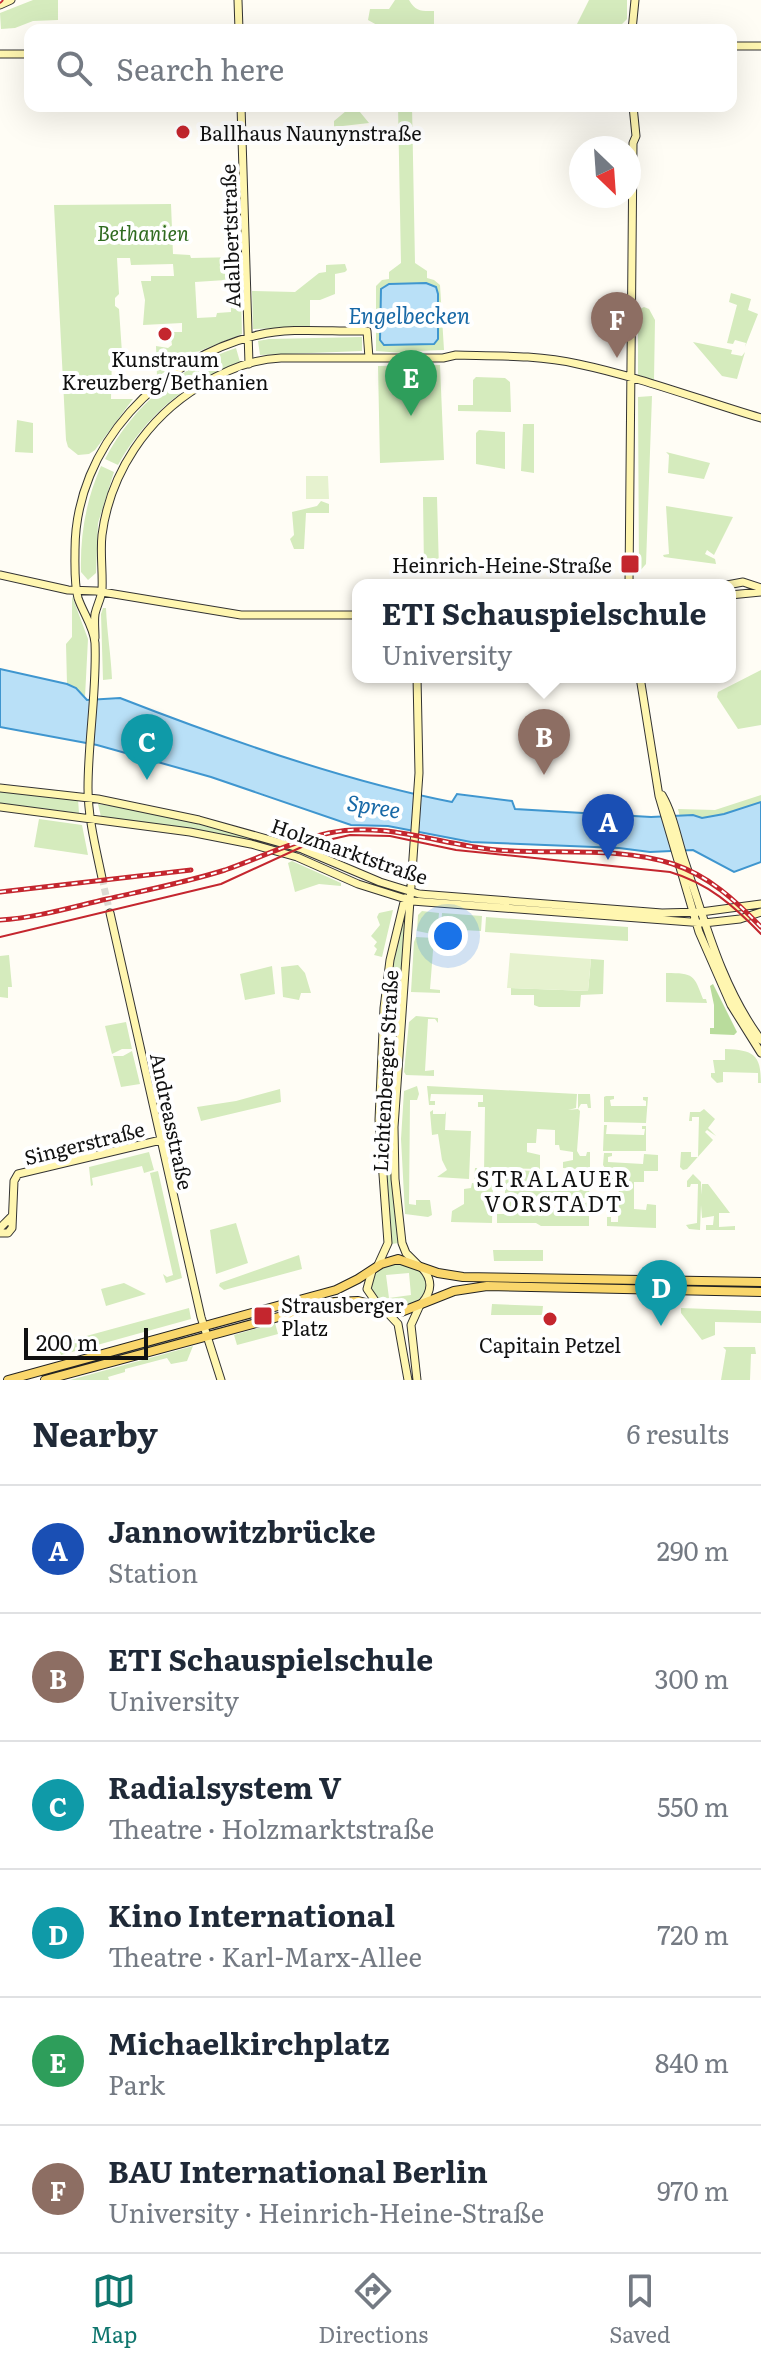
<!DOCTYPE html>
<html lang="en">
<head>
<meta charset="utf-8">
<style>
  body { margin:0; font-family:Literata,serif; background:#f2f2f3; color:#1f2937 }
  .compass { position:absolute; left:569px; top:136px; width:72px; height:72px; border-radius:50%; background:#fff; box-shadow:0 8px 32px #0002; rotate:155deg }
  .scale { position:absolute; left:24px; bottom:20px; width:124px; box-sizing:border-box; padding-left:8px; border:4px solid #111; border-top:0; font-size:22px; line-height:28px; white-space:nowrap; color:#111; -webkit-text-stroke:6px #fff; paint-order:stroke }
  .you { position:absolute; left:448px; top:936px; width:28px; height:28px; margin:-20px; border:6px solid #fff; border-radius:50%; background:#1a73e8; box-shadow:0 0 0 12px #1a73e833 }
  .badge { display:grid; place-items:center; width:52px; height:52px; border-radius:50%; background:#0f766e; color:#fff; font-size:26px; font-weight:700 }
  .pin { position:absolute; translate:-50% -66px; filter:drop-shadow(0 2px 4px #0008) }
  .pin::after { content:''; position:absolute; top:42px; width:28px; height:24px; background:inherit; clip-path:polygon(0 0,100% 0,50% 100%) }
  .popup { position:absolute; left:352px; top:579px; width:384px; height:104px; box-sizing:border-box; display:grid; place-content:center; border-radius:16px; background:#fff; filter:drop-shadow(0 2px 6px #0005); font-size:26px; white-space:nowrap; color:#747a83 }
  .popup b { font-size:30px; color:#1f2937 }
  .popup::after { content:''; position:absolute; left:50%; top:100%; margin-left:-16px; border:16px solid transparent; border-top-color:#fff }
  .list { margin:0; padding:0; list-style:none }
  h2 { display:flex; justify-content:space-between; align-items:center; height:104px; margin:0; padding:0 32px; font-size:34px }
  h2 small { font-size:26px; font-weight:400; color:#747a83 }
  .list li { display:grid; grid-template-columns:52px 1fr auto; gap:24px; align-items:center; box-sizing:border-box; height:128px; padding:0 32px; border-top:2px solid #e0e1e3 }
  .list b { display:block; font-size:30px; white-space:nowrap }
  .list p { margin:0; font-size:26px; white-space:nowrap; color:#747a83 }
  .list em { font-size:26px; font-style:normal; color:#747a83 }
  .icon { flex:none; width:44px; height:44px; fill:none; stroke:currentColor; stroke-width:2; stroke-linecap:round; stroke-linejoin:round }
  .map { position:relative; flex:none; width:761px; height:1380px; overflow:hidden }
  .search { position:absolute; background:#fff; box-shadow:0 8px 32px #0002; left:24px; right:24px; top:24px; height:88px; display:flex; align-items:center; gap:20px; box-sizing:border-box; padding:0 28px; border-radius:16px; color:#747a83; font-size:30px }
  .sheet { height:872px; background:#fff }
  nav { display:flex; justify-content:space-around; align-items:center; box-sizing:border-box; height:112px; border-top:2px solid #e0e1e3; background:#fff; font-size:22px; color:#747a83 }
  nav a { display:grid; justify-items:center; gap:4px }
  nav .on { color:#0f766e }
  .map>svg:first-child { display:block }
  .green { fill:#d5ebbd; fill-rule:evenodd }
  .forest { fill:#b9dc9c }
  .pitch { fill:#e6f2cf }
  .water { fill:#b9e0f7; stroke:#3f96cf; stroke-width:2 }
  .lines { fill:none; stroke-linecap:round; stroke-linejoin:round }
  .secondary-tunnel { stroke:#dbdad3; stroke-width:7; stroke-dasharray:7 3.5; stroke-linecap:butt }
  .secondary-casing { stroke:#333; stroke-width:9 }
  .primary-casing { stroke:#222; stroke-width:10 }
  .secondary { stroke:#fff6b0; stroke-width:7 }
  .primary { stroke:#f9d66b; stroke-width:8 }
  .tram { stroke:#c4262e; stroke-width:2 }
  .rail-casing { stroke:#c4262e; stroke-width:5 }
  .rail { stroke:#fff; stroke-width:2; stroke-dasharray:6; stroke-linecap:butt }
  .poi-dot { fill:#c4262e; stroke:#fff; stroke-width:3 }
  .labels { text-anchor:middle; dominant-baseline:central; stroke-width:8; stroke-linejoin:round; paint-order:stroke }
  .poi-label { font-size:20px; fill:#111; stroke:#fff; text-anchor:start }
  .park-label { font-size:20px; font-style:italic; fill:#2f6b1f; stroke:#fff }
  .street-label { font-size:20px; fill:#111; stroke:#fff }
  .water-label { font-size:22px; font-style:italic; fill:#1768a6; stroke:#fff }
  .neighbourhood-label { font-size:22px; letter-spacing:2px; fill:#111; stroke:#fff }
</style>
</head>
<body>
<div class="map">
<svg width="761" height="1380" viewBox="0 0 761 1380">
  <rect width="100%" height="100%" fill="#fffdf5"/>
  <path class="green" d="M33,0h25v20l-25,1 -18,7 -14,1 -1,-16z
    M395,0h14c7,12 12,11 25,11v19h-48l-18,-10 2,-11h19z
    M589,0h38v19l-11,11h-42z
    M352,106h3l14,17 -35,4v-6z
    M398,106h14l3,157 12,8v7l7,2 6,5 4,65 -28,1v3l-40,-3v-65l6,-6 7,-1v-7l12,-9zM390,284l46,3 2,52 -4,5 -49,1 -4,-56z
    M171,204l2,50 17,1 1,3 49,-1 2,77 -50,20 -35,23 -1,-31 12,2 4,-3 -2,-13h12v-9l-39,2 2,-25 -4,-19h10v-5h23l-1,-12 -42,1 -1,-7h-13l2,36 -4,4v8l4,3 3,44 -10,1 -1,45h22l-38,51 -6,4 -11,1 -10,-8 -2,-7 -12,-235zM226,280l4,2 1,30 -14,1 -1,4 -19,1 -2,-36z
    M345,264l2,6 -2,2 -10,2v20l-15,6h-10v27l-57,2 -1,-38 43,1 24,-19 7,-1v-7z
    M731,293l20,6 -3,11 10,4 -13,33 1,-4 -11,-3 -2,4 -6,-1 10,-38 -8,-3z
    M644,307l5,2 6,11 -1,60 -16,-5v-65z
    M362,337v14l-102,4 -2,-14 11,-2z
    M693,342l39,8 -1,4 11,2 3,-4 -8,27 -15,-3z
    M236,348l4,14c-54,20 -94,53 -122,103l-13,-6c28,-53 74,-92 131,-111z
    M440,365l4,95 -64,3 -2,-97z
    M476,377l29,1 5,4 1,30 -53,-1v-6h15v-25z
    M652,396l-6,168 -7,8 -1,-175z
    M17,420l16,3v30l-18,-1z
    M523,424h11v49l-13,-2z
    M479,430l26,2v37l-29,-5v-31z
    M666,452l44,11 -6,16 -36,-6 1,-18z
    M101,466l13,6 -16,51 -2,50 -8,7 -7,-8c-1,-37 5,-72 20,-106z
    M423,497h14l2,73 -15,-2z
    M321,501l8,3v9h-23l-2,36h-10l-4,-10 4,-4 -2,-23 25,-6z
    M666,506l67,11 -19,38 -7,-5 -2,4 10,5 1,5 -52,-7 -1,-2 6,-1z
    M72,596l16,43 -3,58 -9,-9 -9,-4 -1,-40 6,-7z
    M103,608h3c1,25 5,47 6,71l-9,1 -2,-66z
    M761,670v55l-23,4 -21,-32 1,-5z
    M0,791l78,8 1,14 -79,-10z
    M761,795v7l-47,15h-34l-2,-8 37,1z
    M98,804l78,12 71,19 -1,5 -145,-23z
    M39,819l43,6 6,30 -54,-8z
    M292,861l49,22v3l-22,-2 -24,8 -7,-29z
    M393,910l-11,47 -8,-2 3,-6 -3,-3 3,-4 -6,-6 9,-11 -3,-8 2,-4z
    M404,911h2l-10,165 -15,3 7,-90z
    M422,911l17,2 -2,22 -20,-4 1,-16z
    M442,913l40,3 -1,15 -40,-2z
    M486,917l142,10v14l-143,-9z
    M416,937l18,1 -4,51 10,1v3l-29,-1 3,-50z
    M9,955l3,32h-4v11l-8,-1v-41z
    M591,959l13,1 -1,34 -22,1 -1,12h-41l-5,-2v-10h-23v-7l77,3z
    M298,965l7,8 6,20h-10l-2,7 -16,-3 -2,-30z
    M272,966l3,28 -30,6 -5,-26z
    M666,973c28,0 28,2 37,26h3l1,4 -41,-1z
    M416,1016l22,2v5l-3,-4h-7l-3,52 9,-1v6l-28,-1 -2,-3 5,-50z
    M126,1022l6,27h-10l-10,5 -7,-28z
    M725,1049c28,1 36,5 36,34h-3v-10l-35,-1v10l-6,1 -6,-6v-4h4l-2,-13h12z
    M132,1051l8,33 -19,3 -8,-31h10z
    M417,1086l2,8 -2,6h-7l-1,104 7,1v-5h14l2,15 -4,2 -23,-3 -4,-75 3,-48z
    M427,1086l150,8 -1,14 -8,2 10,-1v-15h12l1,14h-3l-1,-4h-6l-3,5 2,2 -3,40 3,5h6l1,-4h3v18l-27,-2v-6l10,-2v-8l-13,-2 -1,-5h-4v-15l-18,-1 -1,14h-9v9l13,3v14l-44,-1 -5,11h-17l1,-11h2l1,5h6l1,-66h-7v-5h5v-7l-52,-1 -1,7h5v4h-6z
    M280,1089l1,13 -80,19 -4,-14 39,-6z
    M395,1093l4,150 -8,1 -11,-147z
    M606,1096h8v3l-4,1 1,6h35v-5l-3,-1v-3h5l-2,26 -42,-1v-25z
    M704,1109l11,10 -7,9 8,8 -9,-6 -2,2 8,8 -26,29 -4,1 -3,-3 1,-15h10v5h7l1,-40h-7v4h-3l1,-9h10z
    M433,1110v4h12l1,-3 -1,19 26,1 -2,48 -32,-2 10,-7 -5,-10 -4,-26 -6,1 -2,-23z
    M604,1125h3l-1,9 38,1 1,-6h-3v-3h4v25h-43z
    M149,1152l5,18 -10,3 -2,-7 -50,12 1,7 -2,1 -2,-19z
    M604,1153h8v3l-4,1v5l35,2 1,-10 14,1v16h-14v11h-10v27l12,1 1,-6 9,1v23l-49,-2v-9h4v5h7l1,-40 -7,-1v5h-4v-14l-5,-7z
    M506,1170l33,1v4h-4l1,6 44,1v-5h10l-1,21h-58v11l2,-10 5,1v3h-3v6l44,1 1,-6h-4v-4l8,1v3l5,-3v25h-48l-5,-3h-39v-9h7z
    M158,1171l24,107 -16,5 -3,-9 4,3 6,-2 -23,-102z
    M693,1174l8,8v13l1,-11h6l22,29h-11v14l16,-1v4h-29v-5h7l1,-9 -12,2 -1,-13 -1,25 -11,-1 -3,-4 11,-2 1,-39h-7l-1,3h-3v-6z
    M472,1183l21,2 -1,38 -41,-1 1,-11 12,-7v-15l7,-1z
    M236,1223l12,40 -32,11 -6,-44z
    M493,1250h50v11h-49z
    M299,1255l3,14 -78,21 -5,-4 1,-3z
    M396,1264c50,3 34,51 -12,40l-14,-15c2,-16 11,-22 26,-25zM409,1273l2,22 -22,3 -3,-23z
    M124,1283l22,11 -40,12 -5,-17z
    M492,1304l51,2 -1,9h-51z
    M189,1308l2,11 -130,36 -4,-11z
    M681,1308l80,3v12l-46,-1v13l-13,5 -21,-27z
    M275,1323l3,11 -41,11 -3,-10z
    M193,1346l-6,15 -16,3 -4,-6 -42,11v3l-17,5 1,3h-39z
    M723,1347h32l1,7h-5l-1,26h-29l5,-30z"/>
  <path class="forest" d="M713,984l24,48 -3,3 -24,-1v-6h4v-23l-4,-19z"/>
  <path class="pitch" d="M306,476h22l1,23h-23z
    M510,953l81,6 -3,32 -81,-3z"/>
  <path class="water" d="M426,283l10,4 2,7v45l-4,5 -50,1 -4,-5 1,-51 8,-5z
    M0,669l67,15 9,4 11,12 33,-2c105,41 224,83 332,104l5,-8 55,7 3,8 136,8 42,-2 9,3 22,-4 37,-12v60l-27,10 -41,-22 -43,2 -31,-4 -148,-6 -83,-16 -37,-1 -140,-48 -114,-32 -97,-18z"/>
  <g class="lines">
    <path class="secondary-tunnel" d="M102,878l8,35"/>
    <g class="secondary-casing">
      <path id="secondary" d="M238,0l1,30
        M0,5l11,-5
        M632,30l3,-30
        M731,46h30
        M0,54h30
        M241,106l8,258
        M0,575l68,15 28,1 145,24h117
        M629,585l4,-442 3,-7 -3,-30
        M727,585l16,-3 18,6
        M730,595l31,-3
        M95,638c0,-8 -1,-17 0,-24 2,-9 6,-15 7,-24 1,-18 -2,-37 0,-55 8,-62 45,-117 98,-149 24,-15 53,-27 81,-28h162l13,-3c40,1 83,0 122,9 62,13 122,36 183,54
        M417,677l2,96 -25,354 1,52 7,64 4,10 12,12
        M640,677l19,119 40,136 32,73 30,48
        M0,788l98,11 101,21 103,29 78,33 39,12 243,19 39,-1 60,-8
        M662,795c11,19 15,42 22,64 21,62 37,127 77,181
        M0,807l190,25 61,12 46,13 61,27 54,17 292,22 36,-4 21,-7
        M102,878c-6,-29 -14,-60 -14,-90 0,-48 9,-97 7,-145 -1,-16 -12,-30 -17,-45 -4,-15 -3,-33 -3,-48 0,-104 85,-192 183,-215 34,-8 73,-3 109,-4l2,27
        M110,913l91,404 20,63
        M0,1228l12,-12
        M0,1233h8l4,-5 2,-47 4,-7 143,-34
        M378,1265l10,-22 -9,-123 5,-112 6,-48 15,-62
        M422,1268c11,12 10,23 0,35
        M372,1271l-5,18 11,16
        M384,1309l14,15 10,56
        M417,1380l-6,-55 9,-20"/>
    </g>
    <g class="primary-casing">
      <path id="primary" d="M8,1380l328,-90 22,-11 23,-15 17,-5 40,14 25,4 298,5
        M45,1380l289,-78 24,-1 43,11 53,-21 33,-5 274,6"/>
    </g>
    <use href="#secondary" class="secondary"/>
    <use href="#primary" class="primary"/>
    <path class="tram" d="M0,937l221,-53 85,-39 44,-10 40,1 66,14 214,22c38,11 64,34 91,62"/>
    <g class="rail-casing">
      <path id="rail" d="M0,1l1,-1
        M0,892l191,-22
        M0,920c36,-2 72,-13 107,-21 40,-9 80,-17 118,-29 35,-12 68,-29 104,-37 56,-12 112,12 168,17 58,5 120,-4 176,14 36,12 62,36 88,63"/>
    </g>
    <use href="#rail" class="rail"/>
  </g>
  <g class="poi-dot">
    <circle cx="183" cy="132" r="8"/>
    <circle cx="165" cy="334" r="8"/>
    <rect x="620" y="554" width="20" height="20" rx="4"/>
    <rect x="253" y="1306" width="20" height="20" rx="4"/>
    <circle cx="550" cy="1319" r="8"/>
  </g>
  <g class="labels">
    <g class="poi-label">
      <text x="199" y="132">Ballhaus Naunynstraße</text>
      <text x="165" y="358" text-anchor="middle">Kunstraum<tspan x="165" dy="23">Kreuzberg/Bethanien</tspan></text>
      <text x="612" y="564" text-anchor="end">Heinrich-Heine-Straße</text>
      <text x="281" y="1304">Strausberger<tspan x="281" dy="23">Platz</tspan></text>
      <text x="550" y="1344" text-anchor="middle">Capitain Petzel</text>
    </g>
    <g class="park-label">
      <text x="143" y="232">Bethanien</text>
    </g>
    <g class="street-label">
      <text transform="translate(229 236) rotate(-92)">Adalbertstraße</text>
      <text transform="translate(350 850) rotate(19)">Holzmarktstraße</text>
      <text transform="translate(384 1071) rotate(-87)">Lichtenberger Straße</text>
      <text transform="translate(173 1121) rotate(78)">Andreasstraße</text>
      <text transform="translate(84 1142) rotate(-14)">Singerstraße</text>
    </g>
    <g class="water-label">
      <text x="409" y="314">Engelbecken</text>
      <text transform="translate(374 805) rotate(9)">Spree</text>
    </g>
    <g class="neighbourhood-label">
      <text x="554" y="1177">STRALAUER<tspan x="554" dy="25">VORSTADT</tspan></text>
    </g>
  </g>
</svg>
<svg class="compass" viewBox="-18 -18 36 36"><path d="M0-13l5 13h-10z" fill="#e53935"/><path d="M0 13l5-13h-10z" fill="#747a83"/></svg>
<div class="scale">200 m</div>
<div class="you"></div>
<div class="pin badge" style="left:608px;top:860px;background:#1a4fb4">A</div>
<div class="pin badge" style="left:544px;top:775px;background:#8d6e63">B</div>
<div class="popup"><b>ETI Schauspielschule</b>University</div>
<div class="pin badge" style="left:147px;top:780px;background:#0f9aa8">C</div>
<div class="pin badge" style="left:661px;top:1326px;background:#0f9aa8">D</div>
<div class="pin badge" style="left:411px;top:416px;background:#2e9e5b">E</div>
<div class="pin badge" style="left:617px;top:358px;background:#8d6e63">F</div>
<div class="search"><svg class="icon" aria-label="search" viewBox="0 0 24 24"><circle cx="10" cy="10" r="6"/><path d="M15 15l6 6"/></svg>Search here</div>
</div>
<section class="sheet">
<h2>Nearby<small>6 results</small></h2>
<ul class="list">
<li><span class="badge" style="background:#1a4fb4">A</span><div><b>Jannowitzbrücke</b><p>Station</p></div><em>290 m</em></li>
<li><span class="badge" style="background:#8d6e63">B</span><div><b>ETI Schauspielschule</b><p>University</p></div><em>300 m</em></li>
<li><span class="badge" style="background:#0f9aa8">C</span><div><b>Radialsystem V</b><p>Theatre · Holzmarktstraße</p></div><em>550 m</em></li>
<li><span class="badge" style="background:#0f9aa8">D</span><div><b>Kino International</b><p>Theatre · Karl-Marx-Allee</p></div><em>720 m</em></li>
<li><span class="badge" style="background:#2e9e5b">E</span><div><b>Michaelkirchplatz</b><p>Park</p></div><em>840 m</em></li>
<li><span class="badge" style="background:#8d6e63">F</span><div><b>BAU International Berlin</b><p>University · Heinrich-Heine-Straße</p></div><em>970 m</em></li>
</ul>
</section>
<nav>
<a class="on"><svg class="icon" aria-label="map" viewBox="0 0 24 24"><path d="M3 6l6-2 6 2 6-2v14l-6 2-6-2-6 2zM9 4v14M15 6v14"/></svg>Map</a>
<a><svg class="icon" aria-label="directions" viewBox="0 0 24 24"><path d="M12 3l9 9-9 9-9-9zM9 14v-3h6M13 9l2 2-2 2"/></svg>Directions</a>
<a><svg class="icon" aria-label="saved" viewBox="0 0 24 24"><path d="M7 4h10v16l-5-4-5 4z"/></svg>Saved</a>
</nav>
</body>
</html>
